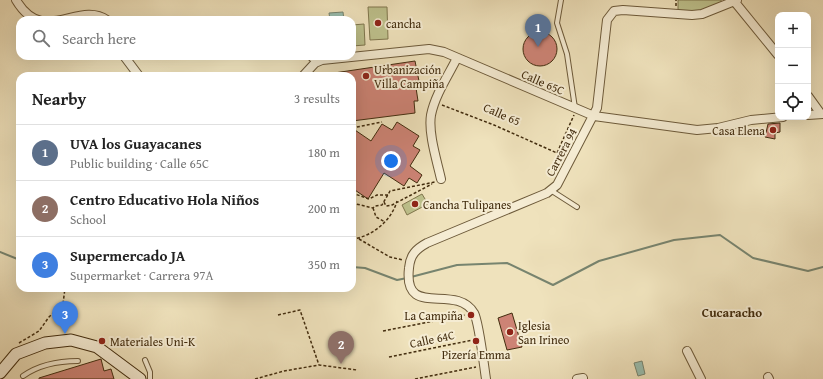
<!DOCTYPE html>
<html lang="en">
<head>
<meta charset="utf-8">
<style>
  body { margin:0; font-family:"Gentium Book Plus",serif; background:#f6f6f6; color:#222 }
  .controls { position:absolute; right:12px; top:12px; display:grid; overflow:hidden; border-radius:8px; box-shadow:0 4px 16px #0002 }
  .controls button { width:36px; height:36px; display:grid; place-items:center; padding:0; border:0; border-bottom:1px solid #e0e0e0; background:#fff; color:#222; font:20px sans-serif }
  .you { position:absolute; left:391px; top:161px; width:14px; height:14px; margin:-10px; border:3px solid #fff; border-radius:50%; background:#1a73e8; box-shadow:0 0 0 6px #1a73e833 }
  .badge { display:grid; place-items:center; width:26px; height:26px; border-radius:50%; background:#b45309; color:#fff; font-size:13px; font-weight:700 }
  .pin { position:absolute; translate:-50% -33px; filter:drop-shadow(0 1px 2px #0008) }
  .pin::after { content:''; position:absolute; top:21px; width:14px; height:12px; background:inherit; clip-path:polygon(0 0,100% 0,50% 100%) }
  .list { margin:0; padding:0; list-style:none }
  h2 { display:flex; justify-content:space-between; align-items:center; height:52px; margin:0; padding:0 16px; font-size:17px }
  h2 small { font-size:13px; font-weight:400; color:#767676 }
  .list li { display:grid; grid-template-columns:26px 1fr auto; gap:12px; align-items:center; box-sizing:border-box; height:56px; padding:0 16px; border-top:1px solid #e0e0e0 }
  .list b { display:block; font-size:15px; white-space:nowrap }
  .list p { margin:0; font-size:13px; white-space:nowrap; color:#767676 }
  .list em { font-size:13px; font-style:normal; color:#767676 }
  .icon { flex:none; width:22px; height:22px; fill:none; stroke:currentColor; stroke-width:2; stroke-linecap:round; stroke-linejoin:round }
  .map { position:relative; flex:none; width:823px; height:379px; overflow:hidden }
  .search { position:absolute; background:#fff; box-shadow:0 4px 16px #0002; left:16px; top:16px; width:340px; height:44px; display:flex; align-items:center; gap:10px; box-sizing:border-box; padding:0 14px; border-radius:12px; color:#767676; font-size:15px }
  .panel { position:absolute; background:#fff; box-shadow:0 4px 16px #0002; left:16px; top:72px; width:340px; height:220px; border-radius:12px }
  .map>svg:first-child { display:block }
  .green { fill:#bec28d; stroke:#80774e }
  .water { fill:#9abeaf; stroke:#77846f }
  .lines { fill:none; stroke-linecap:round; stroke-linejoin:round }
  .stream { stroke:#77846f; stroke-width:2 }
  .building { fill:#cd8375; stroke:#422c0e }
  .lane-casing { stroke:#6d5a3a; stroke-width:6 }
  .street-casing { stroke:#6d5a3a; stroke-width:10 }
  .secondary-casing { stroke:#422c0e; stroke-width:13 }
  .path { stroke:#422c0e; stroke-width:1.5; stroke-dasharray:3 2; stroke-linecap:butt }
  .lane { stroke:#f5ecd3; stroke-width:4 }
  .street { stroke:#f5ecd3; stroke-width:8 }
  .secondary { stroke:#f5ecd3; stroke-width:11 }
  .poi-dot { fill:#8f2418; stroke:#f5ecd3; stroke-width:1.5 }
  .labels { text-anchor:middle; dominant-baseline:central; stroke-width:4; stroke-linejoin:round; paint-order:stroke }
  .poi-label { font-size:12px; fill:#422c0e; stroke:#f5ecd3; text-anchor:start }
  .street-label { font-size:12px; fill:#422c0e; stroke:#f5ecd3 }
  .neighbourhood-label { font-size:13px; font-weight:bold; fill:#422c0e; stroke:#f5ecd3 }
</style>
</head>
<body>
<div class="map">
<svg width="823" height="379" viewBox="0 0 823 379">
  <rect width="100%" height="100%" fill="#efe2bc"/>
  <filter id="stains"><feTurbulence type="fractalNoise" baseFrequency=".005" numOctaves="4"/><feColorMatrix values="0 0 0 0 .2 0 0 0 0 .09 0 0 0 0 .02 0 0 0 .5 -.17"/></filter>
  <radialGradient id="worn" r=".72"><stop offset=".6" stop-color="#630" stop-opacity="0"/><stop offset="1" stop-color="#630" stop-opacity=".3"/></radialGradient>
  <path class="green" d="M678,0h43l1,4 -22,7h-22z
    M368,7h19l1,32 -18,1z
    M364,24l1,21 -13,1v-21z
    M422,194l6,10 -21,11 -5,-10z"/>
  <path class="water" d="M343,12l1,8h-14l-1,-7z
    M642,361l3,13 -7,2 -4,-13z"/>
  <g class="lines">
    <path class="stream" d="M0,252l20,8
      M352,267l13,1 32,12 10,-2
      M411,277l46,-12 50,-2 46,22 46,-24 75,-21 46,-5 33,23 55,13 15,-4"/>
  </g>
  <path class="building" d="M523 49a17 17 0 1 1 34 0a17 17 0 1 1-34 0Z
    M415,61l4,20h-4l3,20h-4l1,12 -63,8v-45h-18v-3z
    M397,122l22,14 -6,10 7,4 -10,16 12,9 -5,8 -8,-5 -5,8 -20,-13 -16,26 -16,-11v-60l19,13 11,-17 10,6z
    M780,123v9l-5,1v6l-10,-2 3,-13z
    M512,313l10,34 -15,3 -9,-32z
    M101,359l3,12 7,-2 3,10h-75v-1z"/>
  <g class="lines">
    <g class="lane-casing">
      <path id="lane" d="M561,0l-4,23 10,31 8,54
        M308,56l7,6
        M552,191l25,16
        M145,360l5,12v7
        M23,376c17,-12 35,-15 55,-15"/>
    </g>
    <g class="street-casing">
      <path id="street" d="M16,0c28,47 62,0 91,20
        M734,1l44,54
        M124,56l15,20
        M303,76l12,-13 7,-3 107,-11 15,3 150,64 103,14 21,-2 33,-8 32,-3
        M808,96l13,18
        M808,115l15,-1
        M441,179c-4,-18 -13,-46 -10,-64 4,-20 17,-39 26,-57
        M687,351l14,28
        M768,377l1,2
        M486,379c-2,-13 -7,-57 -12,-66 -19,-31 -71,7 -65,-45 1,-13 7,-19 18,-25l120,-50 10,-8 40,-77 10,-88 7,-9 9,-1 69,5 10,-1 35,-14
        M577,379l6,-1"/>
    </g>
    <g class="secondary-casing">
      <path id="secondary" d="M0,373l16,-19 29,-11 26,-3 26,7 43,32"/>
    </g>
    <path class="path" d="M676,6v-6
      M123,76l6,-2
      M442,105l52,20 63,28 17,-38
      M352,128l30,-6
      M352,193l17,6 8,-4h11
      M384,202l2,4 6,-1 40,-21
      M352,203l21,5 2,-2 7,-1 8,-14 45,-9
      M373,208l3,9 9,5
      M352,239c20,-2 40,-19 45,-38
      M359,239l31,18 13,3
      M278,315l22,-5 19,55
      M383,331l82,-16
      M19,343l20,-12 10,-14 14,-13 2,-16
      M389,357l84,-17
      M255,379l29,-8 35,-6 38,5
      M415,379l61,-12"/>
    <use href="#lane" class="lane"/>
    <use href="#street" class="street"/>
    <use href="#secondary" class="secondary"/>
  </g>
  <g class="poi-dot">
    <circle cx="378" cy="23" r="4"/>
    <circle cx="366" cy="76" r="4"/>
    <circle cx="773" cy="130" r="4"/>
    <circle cx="415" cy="204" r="4"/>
    <circle cx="471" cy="315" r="4"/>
    <circle cx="510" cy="332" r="4"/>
    <circle cx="102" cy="341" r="4"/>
    <circle cx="476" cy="341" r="4"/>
  </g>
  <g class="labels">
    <g class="poi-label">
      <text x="386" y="23">cancha</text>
      <text x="374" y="69">Urbanización<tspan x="374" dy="14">Villa Campiña</tspan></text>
      <text x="765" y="130" text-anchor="end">Casa Elena</text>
      <text x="423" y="204">Cancha Tulipanes</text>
      <text x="463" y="315" text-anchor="end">La Campiña</text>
      <text x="518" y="325">Iglesia<tspan x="518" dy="14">San Irineo</tspan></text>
      <text x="110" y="341">Materiales Uni-K</text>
      <text x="476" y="354" text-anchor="middle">Pizería Emma</text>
    </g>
    <g class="street-label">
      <text transform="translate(543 82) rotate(23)">Calle 65C</text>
      <text transform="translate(502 114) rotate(23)">Calle 65</text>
      <text transform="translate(561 152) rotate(-62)">Carrera 94</text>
      <text transform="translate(432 339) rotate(-12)">Calle 64C</text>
    </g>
    <g class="neighbourhood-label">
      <text x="732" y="312">Cucaracho</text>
    </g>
  </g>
  <rect width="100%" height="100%" filter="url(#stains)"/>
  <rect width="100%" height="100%" fill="url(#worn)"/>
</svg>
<div class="controls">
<button>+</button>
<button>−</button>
<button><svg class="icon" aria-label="locate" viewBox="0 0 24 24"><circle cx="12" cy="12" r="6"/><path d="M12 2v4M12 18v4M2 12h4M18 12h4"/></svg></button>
</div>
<div class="you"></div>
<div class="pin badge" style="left:538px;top:47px;background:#5c6f8a">1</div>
<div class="pin badge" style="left:341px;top:364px;background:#8d6e63">2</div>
<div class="pin badge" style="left:65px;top:334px;background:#3f7fe0">3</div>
<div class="search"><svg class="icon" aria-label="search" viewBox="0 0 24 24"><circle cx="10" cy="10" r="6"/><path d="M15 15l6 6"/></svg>Search here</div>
<section class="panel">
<h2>Nearby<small>3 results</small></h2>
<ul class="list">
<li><span class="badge" style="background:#5c6f8a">1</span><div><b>UVA los Guayacanes</b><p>Public building · Calle 65C</p></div><em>180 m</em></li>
<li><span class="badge" style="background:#8d6e63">2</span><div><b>Centro Educativo Hola Niños</b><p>School</p></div><em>200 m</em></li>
<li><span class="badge" style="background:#3f7fe0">3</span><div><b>Supermercado JA</b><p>Supermarket · Carrera 97A</p></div><em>350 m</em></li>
</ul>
</section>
</div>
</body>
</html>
